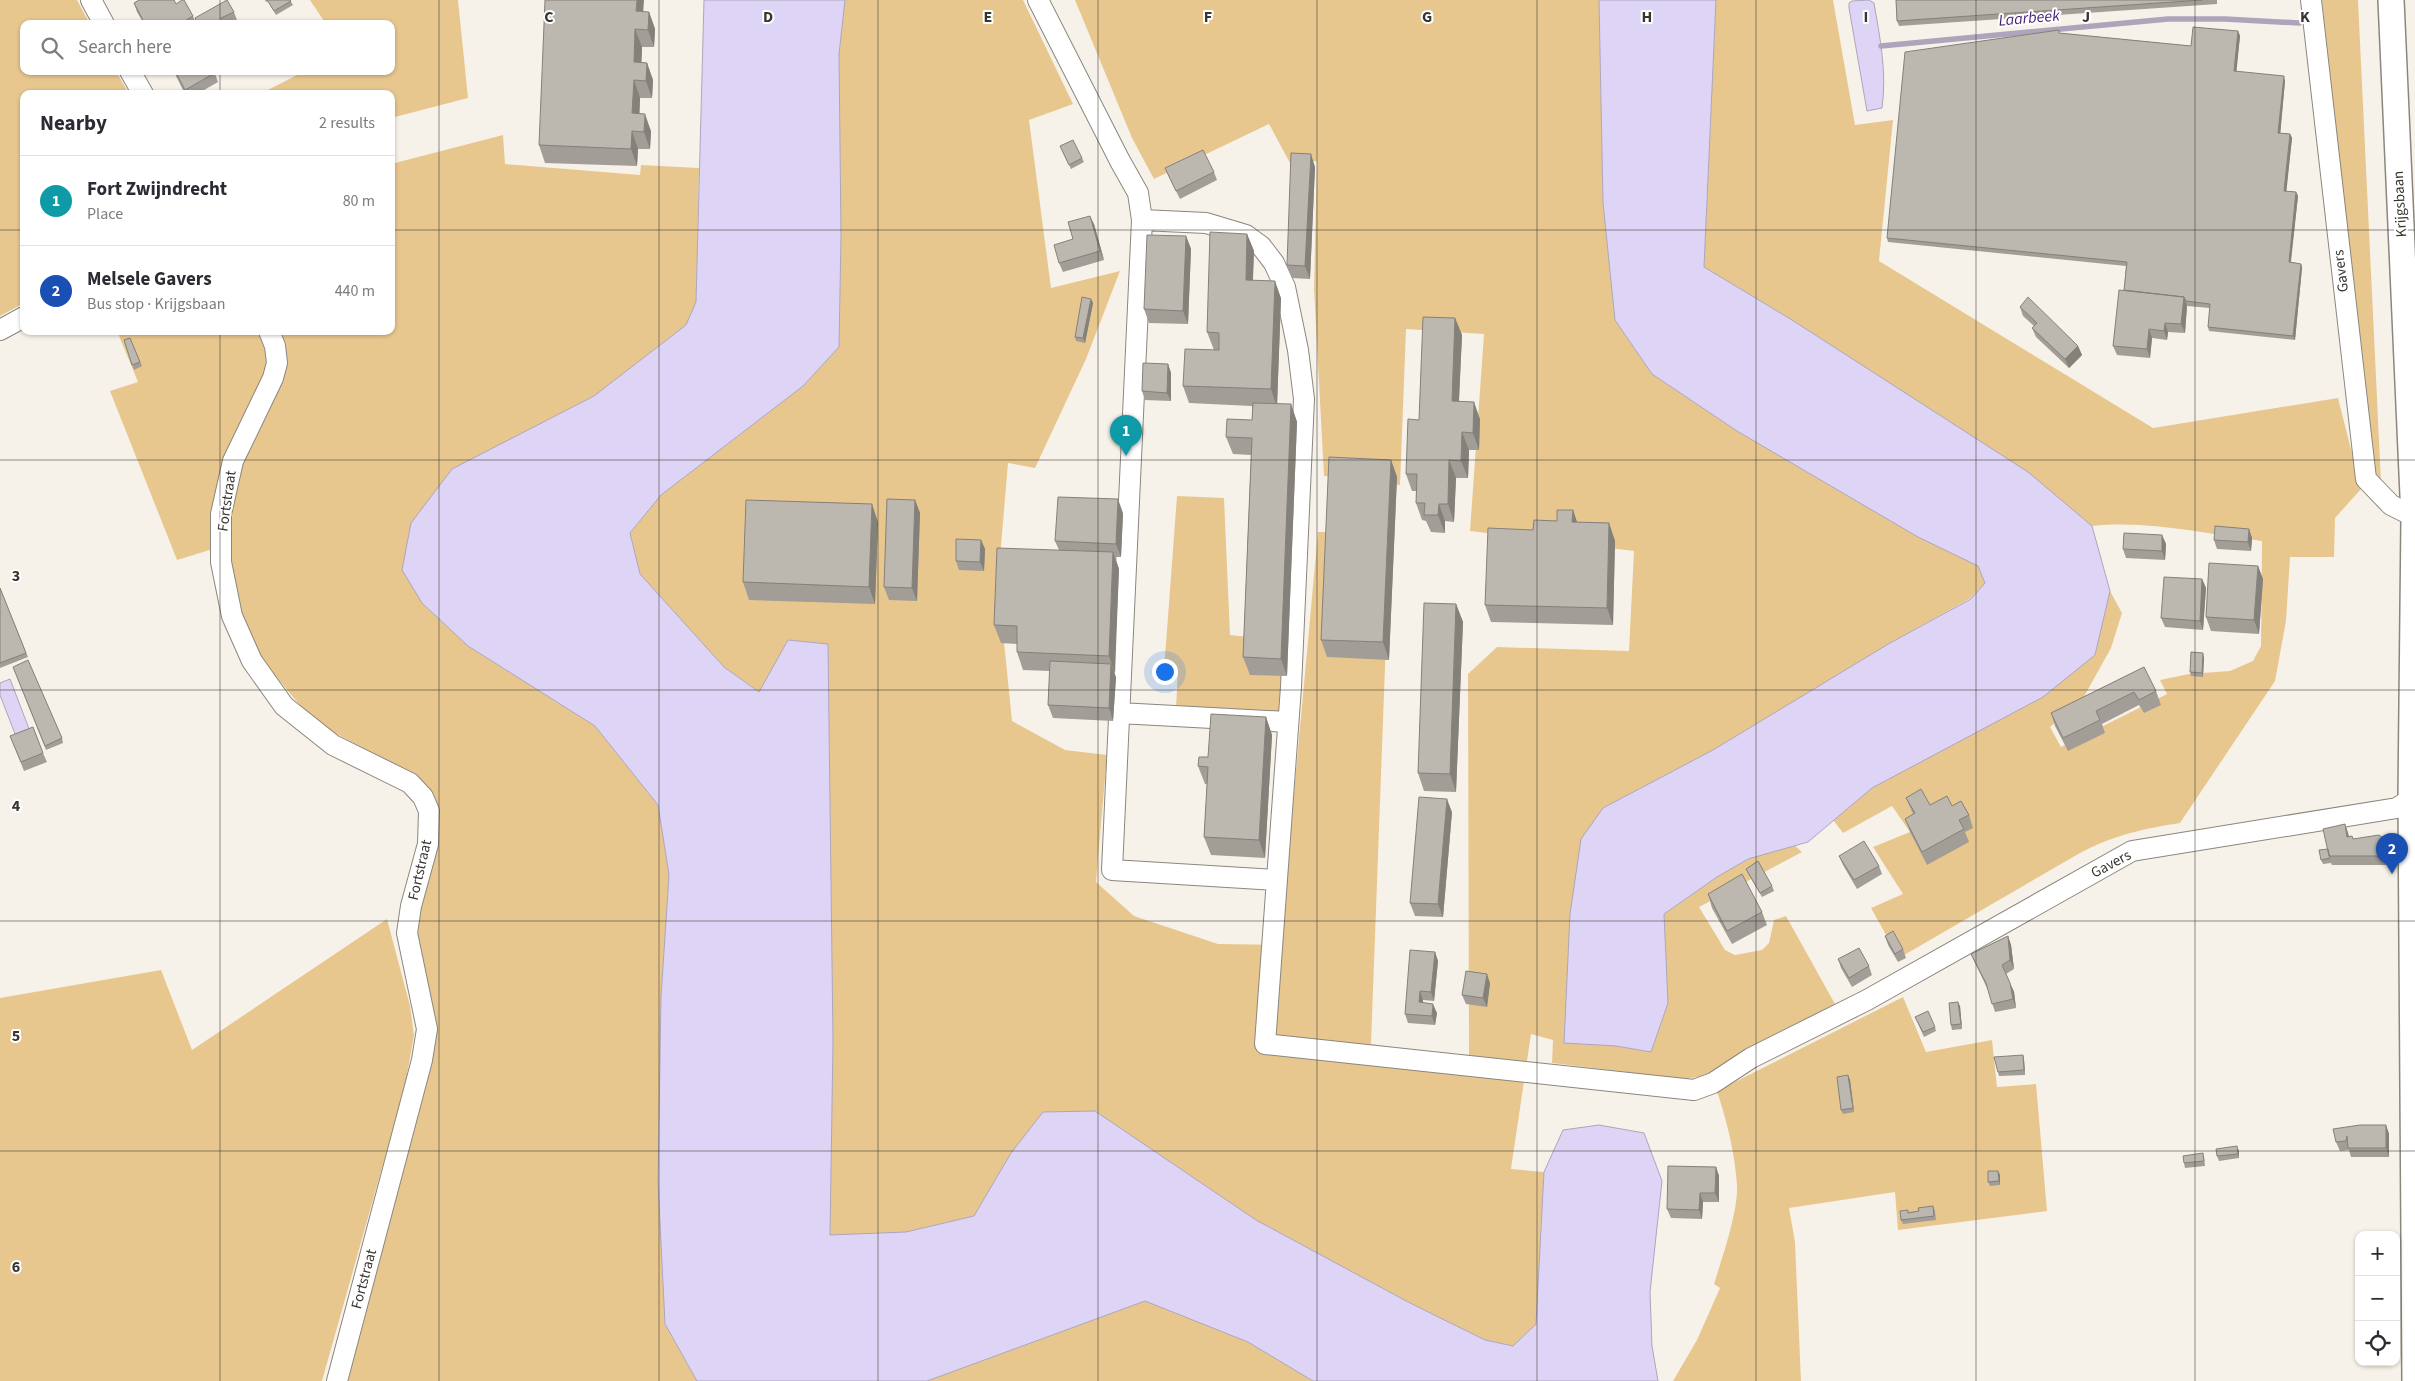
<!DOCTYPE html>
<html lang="en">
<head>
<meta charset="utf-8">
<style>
  body { margin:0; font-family:"Source Sans 3",sans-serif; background:#f7f7f7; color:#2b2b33 }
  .controls { position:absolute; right:15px; bottom:15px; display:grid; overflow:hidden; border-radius:10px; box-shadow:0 1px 4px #0004 }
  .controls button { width:45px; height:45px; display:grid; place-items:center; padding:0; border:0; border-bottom:1px solid #e1e1e2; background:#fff; color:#2b2b33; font:25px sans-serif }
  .you { position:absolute; left:1164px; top:671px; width:18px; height:18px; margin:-12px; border:4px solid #fff; border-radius:50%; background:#1a73e8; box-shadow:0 0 0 8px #1a73e833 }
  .badge { display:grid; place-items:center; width:32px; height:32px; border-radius:50%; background:#0f766e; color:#fff; font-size:16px; font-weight:700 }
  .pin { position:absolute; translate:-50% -41px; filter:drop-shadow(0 1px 2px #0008) }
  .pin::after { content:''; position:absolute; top:26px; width:18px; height:15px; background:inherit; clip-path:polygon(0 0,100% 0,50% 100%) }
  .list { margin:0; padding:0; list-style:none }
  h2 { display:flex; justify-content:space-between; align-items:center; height:65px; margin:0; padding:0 20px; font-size:21px }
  h2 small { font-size:16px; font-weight:400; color:#7c7c81 }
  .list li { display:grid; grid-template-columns:32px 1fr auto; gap:15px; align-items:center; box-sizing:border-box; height:90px; padding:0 20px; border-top:1px solid #e1e1e2 }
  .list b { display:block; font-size:19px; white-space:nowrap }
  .list p { margin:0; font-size:16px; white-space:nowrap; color:#7c7c81 }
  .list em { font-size:16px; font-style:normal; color:#7c7c81 }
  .icon { flex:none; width:28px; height:28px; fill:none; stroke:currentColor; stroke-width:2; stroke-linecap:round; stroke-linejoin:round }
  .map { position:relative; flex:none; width:2415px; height:1381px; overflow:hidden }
  .search { position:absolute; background:#fff; box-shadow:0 1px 4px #0004; left:20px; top:20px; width:375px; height:55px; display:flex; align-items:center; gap:12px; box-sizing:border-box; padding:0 18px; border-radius:10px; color:#7c7c81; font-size:19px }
  .panel { position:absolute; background:#fff; box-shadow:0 1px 4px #0004; left:20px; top:90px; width:375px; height:245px; border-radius:10px }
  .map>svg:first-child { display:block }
  .green { fill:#e8c78f }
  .water { fill:#ded5f6; stroke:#aca5bc }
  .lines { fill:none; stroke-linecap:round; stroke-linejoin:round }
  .stream { stroke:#aca5bc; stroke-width:5.5 }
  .minor-casing { stroke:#8b867e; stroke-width:22 }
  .major-casing { stroke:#8b867e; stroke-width:28 }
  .minor { stroke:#fff; stroke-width:20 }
  .major { stroke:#fff; stroke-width:25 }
  .wall { fill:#a29d96 }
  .shaded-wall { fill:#84807a }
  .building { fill:#bcb7af; stroke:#84807a }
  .grid { fill:none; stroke:#383633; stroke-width:1; stroke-opacity:0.55 }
  .labels { text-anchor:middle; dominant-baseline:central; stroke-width:4; stroke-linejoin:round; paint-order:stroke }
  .street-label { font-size:15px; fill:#383633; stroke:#fff }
  .water-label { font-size:16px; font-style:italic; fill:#46217a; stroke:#fff }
  .grid-label { font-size:16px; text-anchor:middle; font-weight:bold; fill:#383633; stroke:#fff; stroke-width:4; stroke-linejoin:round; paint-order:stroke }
</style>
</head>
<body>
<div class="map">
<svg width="2415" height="1381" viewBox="0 0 2415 1381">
  <rect width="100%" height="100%" fill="#f7f2e9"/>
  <path class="green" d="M0,0h77l13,24h-66v47h92l13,23h-105v209l-24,13z
    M310,0h148l10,98 -77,20v-24h-131l45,-23h86v-47h-65z
    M845,0h178l50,104 -44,16 22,168 69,-17 -34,88 -51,109 -27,-5 -10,119 14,139 53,29 42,5 -11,127 38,34 84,28 62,1 38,-413 72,1 -19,511 98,15 -1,-385 29,-27 132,4 5,-100 -164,-20 14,-197 -78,-5 -6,156 -76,-9 -10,-187 3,-128 -27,2 -21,-39 -115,55 -22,-41 -57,-138h524l4,203 12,117 37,54 85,57 181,106 60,29 7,17 -14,15 -81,45 -177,107 -110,58 13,238 35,6 17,-49 -4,-89 53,-37 31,-18 46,-14 8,7 -103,55 26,43 10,5 27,-5 7,-7 5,-23 12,-4 49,88 -111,69 -40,6 -132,-16 1,-23 -22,-6 -20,135 33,3 -8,152 -23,22 -28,-6 -75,-37 -154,-83 -161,-109 -84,42 -37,63 -68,16 -76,3 3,-194 -5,-397 -40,-4 -28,52 -36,-25 -84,-93 -10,-41 31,-38 142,-109 36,-39 2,-111 -2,-182z
    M1716,0h117l22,125 38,-5 -14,141 274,167 185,-30 23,91 -26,29 -1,39h-44l-4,64 -11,60 -95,142c-39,6 -65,12 -100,30l-181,105 -28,-50 32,-14 -30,-47 37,-15 -18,-26 -49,27 -10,-13 39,-32 223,-133 15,-64 12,22 -11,35 -30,54 -31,25 11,20 106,-53 -7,-14 29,-6 41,-3 23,-10 8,-15 1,-105c-56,-7 -114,-21 -170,-15l-65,-54 -235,-152 -88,-53z
    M2322,0h36l23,482 -7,-4z
    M503,135l2,29 135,11 1,-10 58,3 -3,134 -10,23 -92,71 -142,73 -30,134 46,43 127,80 63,79 11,70 -8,122 -3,185 7,142 32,57h-351l83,-314 -15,-139 25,-91 -2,-22 -56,-57 -61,-33 -21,-21 -32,-38 -20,-35 -15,-49 -3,-68 3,-21 46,-162h113v-167z
    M117,331h141c17,34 4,52 -13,81 -8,14 -22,49 -25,65 -5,23 -5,48 -7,72l-36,11 -67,-169 28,-9z
    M1177,496l47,2 6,137 19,2 -1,33 37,2 2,43 -111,-7 2,-38h-14z
    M387,919l23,87 4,29 -9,51 -83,295h-322v-383l161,-28 31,80z
    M1903,997l23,55 66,-12 5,47 39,-3 11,127 -149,19 -3,-38 -106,16 6,34 6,139h-128l24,-41 23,-52 -6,-4c8,-26 24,-72 23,-98 -2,-33 -10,-64 -20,-95z
    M1145,1301l103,41 65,39h-386z"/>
  <path class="water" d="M704,0h141l-6,54 2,182 -2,111 -36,39 -142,109 -31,38 10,41 84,93 35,25 29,-52 40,4 5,397 -3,194 76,-3 68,-16 37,-63 32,-41 52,-1 161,109 154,83 75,37 28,6 23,-22 8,-152 19,-42 36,-5 45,8 18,48 -12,111 2,54 6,35h-345l-65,-39 -103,-41 -218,80h-230l-32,-57 -7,-142 3,-185 8,-122 -11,-70 -63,-79 -127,-80 -46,-43 -20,-33 9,-47 41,-54 142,-73 92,-71 10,-23z
    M1599,0h117l-12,267 88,53 236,152 64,54 18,65 -15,64 -52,42 -171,91 -64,54 -60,17 -31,18 -53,37 4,89 -17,49 -35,-6 -52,-3 6,-129 11,-75 22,-31 110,-58 177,-107 81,-44 14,-16 -7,-17 -60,-29 -181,-106 -85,-57 -37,-54 -12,-117z
    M1869,0l5,3c6,35 13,70 8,105l-15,3 -18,-103v-5l3,-2z
    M10,679l21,55 -14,5 -17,-44v-12z"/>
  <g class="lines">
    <path class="stream" d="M1881,46l287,-27h57l74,4"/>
    <g class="minor-casing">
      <path id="minor" d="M91,0l13,24
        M1038,0l82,161 18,32 4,27
        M2311,0l55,479 25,26 24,12
        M130,71l13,23
        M0,330l24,-13
        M269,331l6,15 2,17 -4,15 -40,83 -12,53v48l11,54 20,45 32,45 49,39 77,38 13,14 6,14 -1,33 -17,62 -4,27 20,96 -5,31 -85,321
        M1119,713l169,9
        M1277,880l-165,-10 30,-650 64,3 40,12 15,11 13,17 11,24 13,63 6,49 -13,288c-9,119 -18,238 -26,357l429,46 19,-7 38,-25 116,-58 265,-149 265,-43 14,-9"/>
    </g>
    <g class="major-casing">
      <path id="major" d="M2391,0l23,518 -3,281 4,582"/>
    </g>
    <use href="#minor" class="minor"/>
    <use href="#major" class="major"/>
  </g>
  <path class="wall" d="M265,0h25l3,5 -17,10 -8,-14 -2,1z
    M1896,0h321v4l-318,22 -2,-5z
    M134,3l42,1 17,12 3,8h-52l-7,-12z
    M234,12l3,8 -6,4h-34l-2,-6z
    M643,12h6l6,17 -1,18h-12l-1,15 6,1 6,17 -1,18h-12l-1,16 12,17 -1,18h-12l-1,17 -92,-3 -6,-18z
    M2238,31l2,5 -4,35 49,10 -5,52 10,1 2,4 -6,53 10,1 2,4 -7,66 10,2 1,4 -7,72 -86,-9 -1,-4 2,-19 -23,-2 -2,27 -17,-1 -1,8 -15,-2 -2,20 -33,-3 -4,-9 11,-56 2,-24 -238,-24 -1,-4 173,-205 131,13z
    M174,71h40l4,11 -21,12h-12l-9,-18z
    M1060,146l22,12 2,4 -13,7z
    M1315,167l-5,112 -18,-1 -5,-13z
    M1165,168l49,4 3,8 -37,19 -11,-22z
    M1094,224l10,36 -41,12 -4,-9 14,-24z
    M1247,234l7,17 -1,29 28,18 -4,106h14l6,18 -10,254 -37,-1 -7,-18 8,-202 -18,-1 -7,-17 26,-17v-14l-63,-3 -6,-17 36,-36h-5l-7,-18z
    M1186,236l5,13 -3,75 -39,-1 -5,-14z
    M1091,299l2,4 -8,40 -9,-2 -1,-4z
    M2020,307l58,39 4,9 -13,13 -33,-31 -4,-9 2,-2 -11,-10z
    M1455,318l7,17 -3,66 21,18 -1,31h-10l-1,28h-12l-2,44 -9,-1v12l-14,-1 -5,-11 -4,-1 -6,-17v-12h-4l-6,-17 13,-54z
    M130,338l12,28 -8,4 -10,-30z
    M1168,364l3,9v28l-26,-1 -3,-9z
    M1391,460l6,17 -8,183 -62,-3 -6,-17z
    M915,500l5,13 -3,88 -28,-1 -5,-13z
    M1573,510l4,12 32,1 6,18 -2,84 -122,-3 -6,-17 48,-75 24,-9z
    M1123,513l-2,44h-6l4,12 -5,105 2,3 -3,44 -60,-3 -5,-13 2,-34 -27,-1 -6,-18v-8l-16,-1 -7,-18 65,-75 -4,-9z
    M878,522l-3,82 -126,-4 -6,-18z
    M2249,529l3,9 -1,13 -34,-2 -3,-9z
    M2162,535l4,9 -1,16 -39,-2 -3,-9z
    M981,540l4,9 -1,22 -25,-1 -3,-9z
    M2258,566l5,13 -4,55 -48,-3 -5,-14z
    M2202,579l4,9 -3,42 -38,-3 -4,-9z
    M0,588l28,69 -28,11z
    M1456,604l7,18 -7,170 -32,-1 -6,-18z
    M2204,657l-1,20 -12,-1 -1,-4z
    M13,667l49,71 1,5 -17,7z
    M2144,667l12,24 5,14 -17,8 -5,-8 -37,19 3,9 -37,18 -13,-25 -4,-13z
    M1266,717l6,18 -7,123 -54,-3 -7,-18 3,-53h-2l-7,-18 10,-9z
    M10,736l33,17 4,9 -23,9z
    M1906,798l24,7 22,1 17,9 4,13 -8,4 4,10 -42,23 -17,-33 -5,-13 8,-5z
    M1452,812l-9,105 -28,-1 -5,-13z
    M2345,824l4,12 5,3 35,10v16h-57l-1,-2 -8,1 -2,-4 7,-11z
    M1839,856l40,10 3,8 -25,15 -14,-24z
    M1746,869l26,17 2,5 -12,6 -14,-24z
    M1708,894l54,18 5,13 -35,19 -20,-36z
    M1885,936l18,13 3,9 -8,4 -10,-17z
    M2008,936l3,9 3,24 -8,5 8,18 2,16 -21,4 -7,-22 -13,-27 -4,-9z
    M1435,952l3,9 -4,40 -11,-1v3l14,10 -2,12 -27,-2 -3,-9z
    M1838,959l31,7 3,9 -20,12 -11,-19z
    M1490,983l-3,24 -21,-3 -4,-9z
    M1960,1006l2,23 -10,1 -1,-5z
    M1915,1017l20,10 1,4 -12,6z
    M2023,1055l1,4 1,16 -26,1 -1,-4z
    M1848,1075l2,5 4,32 -11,2 -2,-4z
    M2386,1125l3,9v23h-38l-2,-7 -9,1 -4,-9z
    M2239,1151v7l-20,3 -2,-5z
    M2204,1157l1,9 -20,2 -1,-5z
    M1716,1167l3,9v26h-16l-1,17 -31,-1 -4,-9z
    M1998,1171l2,4v10l-10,1 -2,-4z
    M1933,1206l2,5 1,9 -33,4 -2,-4 8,-8 10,-1z"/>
  <path class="shaded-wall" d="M637,0h7l-2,29 -6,-18z
    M649,12l6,17 -1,18 -6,-17z
    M635,29l7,18 -1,32 -7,-17z
    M2238,31l2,5 -4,40 -2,-5z
    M647,63l6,17 -1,18 -6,-17z
    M2284,76l1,5 -5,56 -2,-4z
    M634,80l6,18 -1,33 -7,-18z
    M645,114l6,17 -1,18 -6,-17z
    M632,131l6,18 -1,17 -6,-17z
    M2290,134l2,4 -6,57 -2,-4z
    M1311,154l4,13 -5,112 -5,-13z
    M2296,192l2,4 -8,71 -1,-5z
    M1090,216l4,8 10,36 -4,-9z
    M1247,234l7,17 -2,46 -6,-17z
    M1186,236l5,13 -3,75 -5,-13z
    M2301,264l1,4 -7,72 -2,-4z
    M1275,281l6,17 -4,109 -6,-18z
    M2184,297l3,9 -2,27 -4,-9z
    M1091,299l2,4 -8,40 -2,-5z
    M1455,318l7,17 -4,84 -6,-18z
    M2165,323l3,9 -1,8 -3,-9z
    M2149,329l3,9 -2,20 -3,-9z
    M2078,346l4,9 -13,13 -4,-9z
    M1168,364l3,9v28l-4,-8z
    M1474,402l6,17 -1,31 -6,-17z
    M1291,404l6,18 -10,254 -6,-17z
    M1462,432l7,18 -1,28 -7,-17z
    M1391,460l6,17 -8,183 -6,-18z
    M1449,460l7,18 -2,44 -6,-18z
    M1118,499l5,14 -2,44 -5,-13z
    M915,500l5,13 -3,88 -5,-13z
    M872,504l6,18 -3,82 -6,-17z
    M1439,504l6,17v12l-7,-18z
    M1573,510l6,18 -7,-6z
    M1609,523l6,18 -2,84 -6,-17z
    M2249,529l3,9 -1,13 -3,-9z
    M2162,535l4,9 -1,16 -3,-9z
    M981,540l4,9 -1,22 -4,-9z
    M1113,552l6,17 -4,105 -6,-18z
    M2258,566l5,13 -4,55 -5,-14z
    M2202,579l4,9 -3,42 -3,-9z
    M1456,604l7,18 -7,170 -6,-18z
    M2203,653l1,4 -1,20 -1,-4z
    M1111,664l5,13 -3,44 -4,-13z
    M1266,717l6,18 -7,123 -6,-18z
    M1447,799l5,13 -9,105 -5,-13z
    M2345,824l3,9 2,13 -3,-9z
    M2386,840l3,9v16l-3,-9z
    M2008,936l3,9 3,24 -4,-9z
    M1435,952l3,9 -4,40 -3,-9z
    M1487,974l3,9 -3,24 -4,-9z
    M2010,983l4,9 2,16 -3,-9z
    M1420,991l3,9v11l-4,-9z
    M1958,1002l2,4 2,23 -1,-5z
    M1433,1004l4,9 -2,12 -3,-9z
    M2023,1055l1,4 1,16 -1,-5z
    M1848,1075l2,5 4,32 -1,-4z
    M2386,1125l3,9v23l-3,-9z
    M2237,1146l2,5v7l-1,-4z
    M1716,1167l3,9v26l-4,-9z
    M1998,1171l2,4v10l-1,-4z
    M1700,1193l3,9 -1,17 -3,-9z"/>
  <path class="building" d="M139,0h35l2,4 6,-4h2l9,16 -13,8h-35l-11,-21z
    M227,0l7,12 -13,6 3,6h-26l-3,-6z
    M267,0h23l1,1 -17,10z
    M545,0h92l-1,11 13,1 -1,18 -13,-1 -1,33 13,1 -1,18 -12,-1 -2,33 13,1 -1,18 -12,-1 -1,18 -92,-4z
    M1896,0h306l-305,21z
    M2193,27l45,4 -4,40 50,5 -6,57 12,1 -6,57 12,1 -7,70 12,2 -8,72 -85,-9 2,-23 -24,-3 -2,-4 -60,-7 3,-28 -240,-24 18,-186 154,-22v3l132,13z
    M175,71h39l1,2 -30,17z
    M1073,140l9,18 -13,7 -9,-19z
    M1203,150l11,22 -38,19 -11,-23z
    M1291,153l20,1 -6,112 -18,-1z
    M1090,216l10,35 -41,12 -5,-18 19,-6 -5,-17z
    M1210,232l37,2 -1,46 29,1 -4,108 -88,-3 2,-37 34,1v-17l-12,-1z
    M1147,235l39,1 -3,75 -39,-2z
    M2119,290l65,7 -3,27 -16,-1 -1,8 -15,-2 -2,20 -34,-3z
    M1082,297l9,2 -8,39 -8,-1z
    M2028,297l50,49 -13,13 -33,-31 5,-5 -17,-16z
    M1423,317l32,1 -3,83 22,1 -1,31 -11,-1 -1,29 -12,-1 -1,44h-9l-1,11h-14l1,-12h-9l1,-29h-11l2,-55 11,1z
    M130,338l10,24 -8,3 -8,-25z
    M1143,363l25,1 -1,29 -25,-2z
    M1253,403l38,1 -10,255 -38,-2 9,-219 -26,-1 1,-18 25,1z
    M1329,457l62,3 -8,182 -62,-2z
    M1058,497l60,2 -2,45 -61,-3z
    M887,499l28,1 -3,88 -28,-1z
    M746,500l126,4 -3,83 -126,-5z
    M1557,510h16l-1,12 37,1 -2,85 -122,-3 3,-77 45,2 1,-10 23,1z
    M2215,526l34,3 -1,13 -34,-2z
    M2124,533l38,2v16l-39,-2z
    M956,539l25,1 -1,22 -24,-1z
    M997,548l116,4 -4,104 -92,-4v-26l-23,-1z
    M2209,563l49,3 -4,54 -48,-3z
    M2164,577l38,2 -2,42 -39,-3z
    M0,588l26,65 -26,10z
    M1424,603l32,1 -6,170 -32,-1z
    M2191,652l12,1 -1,20 -12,-1z
    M28,660l34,78 -17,8 -32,-79z
    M1050,661l61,3 -2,44 -61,-3z
    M2144,667l12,24 -17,9 -5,-8 -38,19 4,9 -37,18 -12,-25z
    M1211,714l55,3 -7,123 -55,-3 4,-70 -10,-1 1,-9h9z
    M33,727l10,26 -22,9 -11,-26z
    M1921,789l9,16 17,-9 5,10 9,-5 8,14 -10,5 5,9 -42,23 -17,-33 10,-6 -9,-15z
    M1419,797l28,2 -9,105 -28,-1z
    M2345,824l2,13 5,-1 1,3 26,-4 7,5v16h-57l-6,-27z
    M1864,841l15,25 -25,14 -15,-24z
    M2328,849l2,9 -9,2 -2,-10z
    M1758,861l14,25 -12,7 -14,-24z
    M1742,874l20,38 -35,19 -19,-37z
    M1893,931l10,18 -8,5 -10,-18z
    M2008,936l2,24 -8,5 8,18 3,16 -21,5 -6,-21 -15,-29z
    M1859,948l10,18 -20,12 -11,-19z
    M1410,950l25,2 -4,40 -11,-1 -1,11 14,2 -1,12 -27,-2z
    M1466,971l21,3 -4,24 -21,-3z
    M1958,1002l3,22 -10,1 -2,-22z
    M1928,1011l7,16 -12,5 -8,-15z
    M2023,1055l1,15 -26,2 -4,-15z
    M1848,1075l5,33 -12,2 -4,-33z
    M2360,1125h26v23h-38l-1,-12 -1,5 -10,1 -3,-13z
    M2237,1146l1,8 -21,2 -1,-7z
    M2203,1153l1,8 -20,2 -1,-7z
    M1668,1166l48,1 -1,26h-15l-1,17 -32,-1z
    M1988,1171h10l1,10 -11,1z
    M1933,1206l1,10 -33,4 -1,-9 8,-1v3l11,-2 -1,-3z"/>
  <path class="grid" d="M220,0v24M439,0v1381M659,0v1381M878,0v1381M1098,0v1381M1317,0v1381M1537,0v1381M1756,0v1381M1976,0v1381M2195,0v1381M220,71v23M0,230h24M391,230h2024M220,331v1050M0,460h2415M0,690h2415M0,921h2415M0,1151h2415"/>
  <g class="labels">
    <g class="street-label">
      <text transform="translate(2400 204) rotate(-93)">Krijgsbaan</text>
      <text transform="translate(2341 271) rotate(-97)">Gavers</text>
      <text transform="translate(227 501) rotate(-82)">Fortstraat</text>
      <text transform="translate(2111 864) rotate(-28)">Gavers</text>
      <text transform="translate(420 870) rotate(-77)">Fortstraat</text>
      <text transform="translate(364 1279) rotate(-75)">Fortstraat</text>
    </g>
    <g class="water-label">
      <text transform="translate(2029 18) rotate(-5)">Laarbeek</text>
    </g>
  </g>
  <g class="grid-label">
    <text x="549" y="22">C</text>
    <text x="768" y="22">D</text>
    <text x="988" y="22">E</text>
    <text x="1208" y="22">F</text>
    <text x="1427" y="22">G</text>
    <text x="1647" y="22">H</text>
    <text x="1866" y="22">I</text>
    <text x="2086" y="22">J</text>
    <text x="2305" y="22">K</text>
    <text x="16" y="581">3</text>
    <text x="16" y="811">4</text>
    <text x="16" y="1041">5</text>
    <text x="16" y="1272">6</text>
  </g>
</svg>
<div class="controls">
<button>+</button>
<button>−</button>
<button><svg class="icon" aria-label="locate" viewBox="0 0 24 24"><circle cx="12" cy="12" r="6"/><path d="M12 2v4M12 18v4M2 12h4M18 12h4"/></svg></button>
</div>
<div class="you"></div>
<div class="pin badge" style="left:1126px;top:456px;background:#0f9aa8">1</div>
<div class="pin badge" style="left:2392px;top:874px;background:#1a4fb4">2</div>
<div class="search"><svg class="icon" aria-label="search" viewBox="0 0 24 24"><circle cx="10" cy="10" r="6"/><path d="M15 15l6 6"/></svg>Search here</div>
<section class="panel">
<h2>Nearby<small>2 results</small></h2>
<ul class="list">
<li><span class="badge" style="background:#0f9aa8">1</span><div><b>Fort Zwijndrecht</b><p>Place</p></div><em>80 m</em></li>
<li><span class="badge" style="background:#1a4fb4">2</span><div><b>Melsele Gavers</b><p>Bus stop · Krijgsbaan</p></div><em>440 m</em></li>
</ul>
</section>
</div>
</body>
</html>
